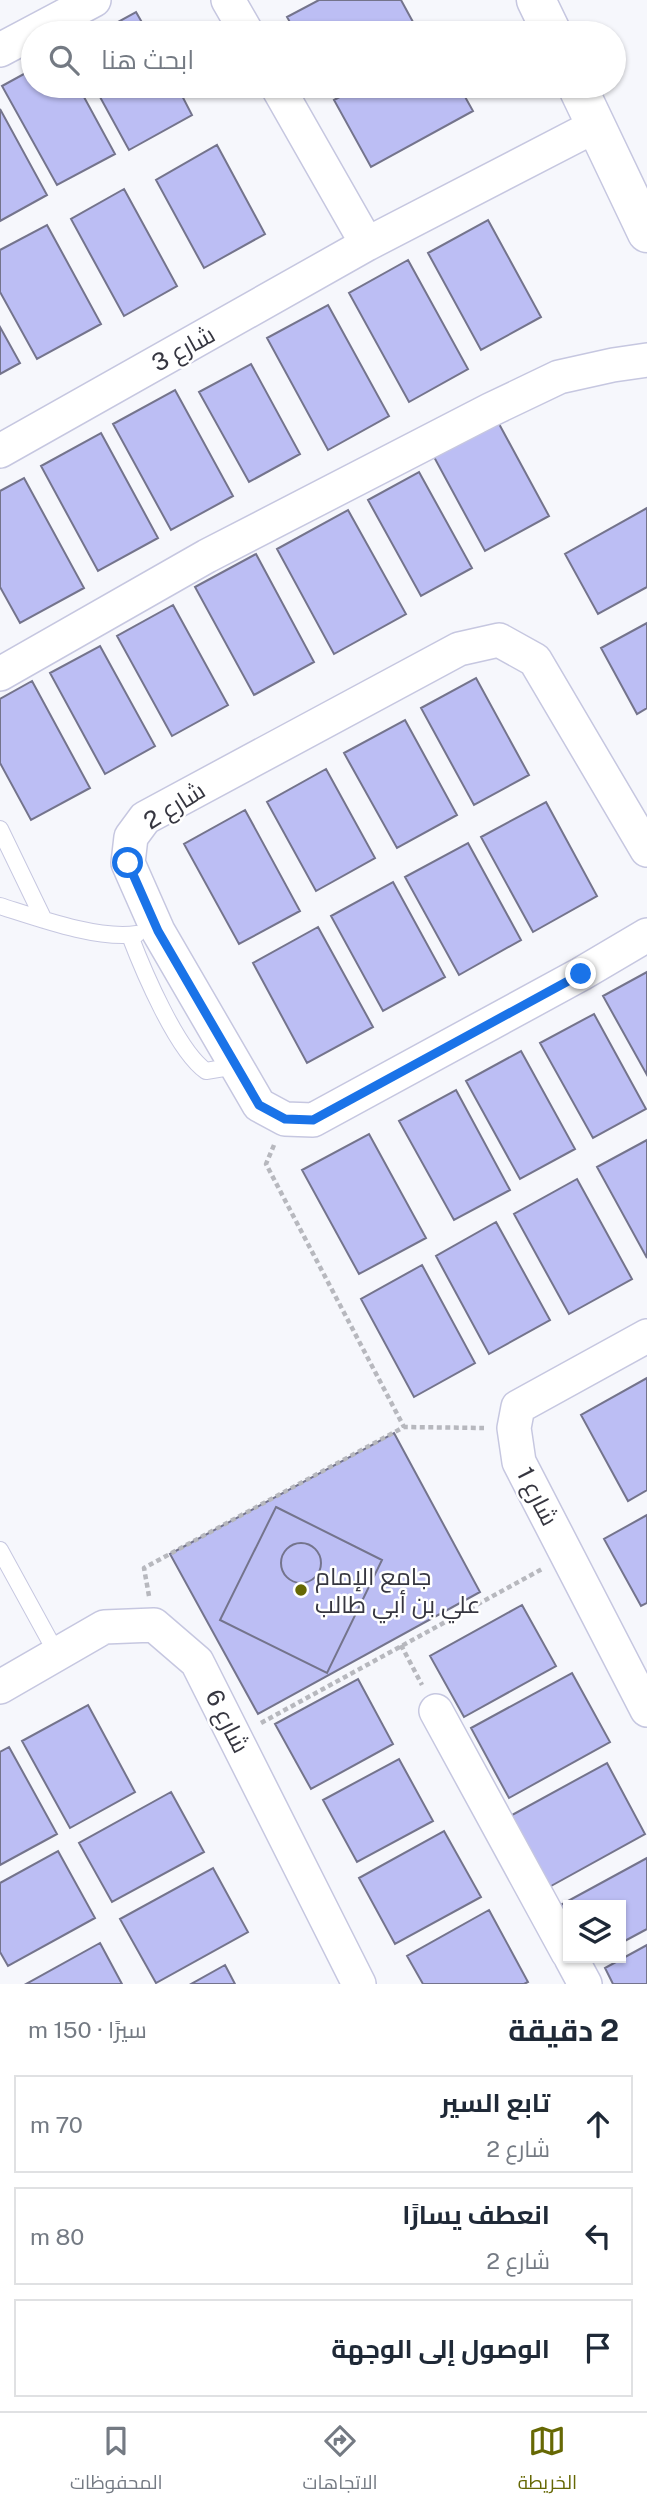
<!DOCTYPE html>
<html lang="ar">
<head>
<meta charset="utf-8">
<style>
  body { margin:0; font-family:"Public Sans",Cairo,sans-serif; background:#f6f6f7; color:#1f2937; direction:rtl }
  .controls { position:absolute; right:21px; bottom:21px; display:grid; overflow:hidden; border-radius:0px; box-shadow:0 2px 5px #0004 }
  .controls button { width:63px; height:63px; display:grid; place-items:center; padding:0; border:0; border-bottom:2px solid #e0e1e3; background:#fff; color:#1f2937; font:35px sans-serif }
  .stop { position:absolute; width:21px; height:21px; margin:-16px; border:5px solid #1a73e8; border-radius:50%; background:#fff }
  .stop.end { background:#1a73e8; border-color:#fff; box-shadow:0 2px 7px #0008 }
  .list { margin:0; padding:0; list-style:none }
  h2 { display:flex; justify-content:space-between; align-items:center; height:91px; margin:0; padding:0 28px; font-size:30px }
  h2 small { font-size:23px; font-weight:400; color:#747a83 }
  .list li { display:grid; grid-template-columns:46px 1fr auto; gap:21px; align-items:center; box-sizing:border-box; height:98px; margin:0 14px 14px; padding:0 14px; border:2px solid #e0e1e3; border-radius:0px }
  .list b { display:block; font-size:26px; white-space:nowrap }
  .list p { margin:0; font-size:23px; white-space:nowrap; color:#747a83 }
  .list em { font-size:23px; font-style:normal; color:#747a83 }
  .icon { flex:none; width:38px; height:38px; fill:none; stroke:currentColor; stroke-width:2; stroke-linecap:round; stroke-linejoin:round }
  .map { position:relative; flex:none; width:647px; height:1984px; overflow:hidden; direction:ltr }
  .search { position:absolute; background:#fff; box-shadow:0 2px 5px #0004; left:21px; right:21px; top:21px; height:77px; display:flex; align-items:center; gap:18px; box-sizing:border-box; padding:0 24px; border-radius:38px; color:#747a83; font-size:26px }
  .sheet { height:427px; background:#fff }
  nav { display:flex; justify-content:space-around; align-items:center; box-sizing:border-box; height:98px; border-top:2px solid #e0e1e3; background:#fff; font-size:19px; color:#747a83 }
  nav a { display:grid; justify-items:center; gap:4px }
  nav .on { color:#666804 }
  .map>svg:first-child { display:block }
  .building { fill:#bcbef4; stroke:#74748c; stroke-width:2 }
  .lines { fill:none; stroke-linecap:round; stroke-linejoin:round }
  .service-casing { stroke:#c6c7e0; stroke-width:18 }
  .minor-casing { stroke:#c6c7e0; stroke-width:36 }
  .tertiary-casing { stroke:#c6c7e0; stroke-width:41 }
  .path { stroke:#b7b8be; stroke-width:4.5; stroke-dasharray:5 3.5; stroke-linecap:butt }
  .service { stroke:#fff; stroke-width:16 }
  .minor { stroke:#fff; stroke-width:33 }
  .tertiary { stroke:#fff; stroke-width:38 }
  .route { stroke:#1a73e8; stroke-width:9 }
  .poi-dot { fill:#666804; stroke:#fff; stroke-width:2.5 }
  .labels { text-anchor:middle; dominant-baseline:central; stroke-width:5; stroke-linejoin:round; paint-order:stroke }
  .street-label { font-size:24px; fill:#363640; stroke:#fff }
  .poi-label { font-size:24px; fill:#363640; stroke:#fff; text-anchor:start }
</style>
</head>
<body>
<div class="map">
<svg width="647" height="1984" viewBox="0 0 647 1984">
  <rect width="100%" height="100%" fill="#f6f7fc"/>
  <path class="building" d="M319,0h82l18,33h-123l-9,-16z
    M136,12l12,21h-50z
    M33,69v17h45l37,68 -58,31 -55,-99z
    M94,86h83l15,29 -63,35z
    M360,86h99l14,25 -102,56 -37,-67z
    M0,109l47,86 -47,26z
    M217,145l48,89 -61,34 -48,-88z
    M124,189l53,97 -53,30 -53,-97z
    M488,220l53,97 -60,33 -53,-97z
    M47,225l54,99 -64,35 -37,-67v-42z
    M408,260l60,109 -59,33 -60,-109z
    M328,305l61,111 -61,34 -61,-112z
    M0,327l20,36 -20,11z
    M251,364l49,90 -51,28 -50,-90z
    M175,390l58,106 -62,34 -58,-106z
    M498,422l51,94 -64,35 -51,-94z
    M101,433l57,105 -60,33 -57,-105z
    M419,472l53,96 -51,28 -53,-96z
    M24,478l60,110 -64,35 -20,-36v-96z
    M647,508v79l-49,27 -33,-60z
    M348,510l58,104 -72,40 -57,-105z
    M256,554l58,108 -60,33 -59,-108z
    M173,605l55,100 -56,31 -55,-100z
    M647,623v85l-10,6 -36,-66z
    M100,646l55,100 -50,28 -55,-101z
    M476,678l53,97 -55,30 -53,-97z
    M32,681l58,107 -59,32 -31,-57v-64z
    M405,720l52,95 -60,33 -53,-95z
    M326,769l49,89 -59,33 -49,-89z
    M546,802l51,94 -64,36 -52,-95z
    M245,810l55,101 -61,33 -55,-100z
    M468,843l53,97 -62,35 -54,-98z
    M393,882l52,95 -62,34 -52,-95z
    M318,927l55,100 -66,36 -54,-100z
    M647,972v103l-44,-79z
    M594,1014l52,95 -53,29 -53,-95z
    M521,1051l54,98 -55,30 -54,-98z
    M456,1090l54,100 -56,30 -55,-99z
    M369,1134l57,104 -67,36 -57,-104z
    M647,1140v118l-50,-91z
    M577,1179l55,100 -63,35 -55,-100z
    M496,1222l54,98 -61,34 -53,-98z
    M422,1265l53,98 -61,34 -53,-98z
    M647,1378v112l-19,11 -47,-86z
    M394,1433l86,159 -222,122 -88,-160z
    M276,1507l106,53 -55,113 -107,-53z
    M647,1515v88l-6,3 -37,-67z
    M281 1563a20 20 0 1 1 40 0a20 20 0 1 1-40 0Z
    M522,1605l34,61 -92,51 -34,-61z
    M572,1673l38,69 -101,56 -38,-70z
    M358,1679l35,65 -82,45 -36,-65z
    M88,1705l47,87 -65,36 -48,-87z
    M9,1747l48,87 -57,31v-113z
    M399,1759l34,62 -76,41 -34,-62z
    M607,1763l38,71 -103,57 -39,-71z
    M171,1792l33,60 -92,50 -33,-59z
    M444,1831l37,66 -86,47 -36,-66z
    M58,1851l37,67 -87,48 -8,-14v-69z
    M647,1858v71l-26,14v-38h-53v22l-11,-20z
    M213,1868l35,64 -92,51 -36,-64z
    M489,1910l39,72 -4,2h-101l-16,-28z
    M100,1943l22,41h-96z
    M647,1945v39h-34l-8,-16z
    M225,1965l10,19h-44z"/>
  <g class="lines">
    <g class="service-casing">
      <path id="service" d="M0,829l44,91
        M0,906c38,12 98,34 137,28
        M130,936c13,34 47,115 76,135l30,-5
        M0,1550l57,104"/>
    </g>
    <g class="minor-casing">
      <path id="minor" d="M228,0l19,33
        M0,50l94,-50
        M277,86l90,158
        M0,451l367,-207 228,-118
        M0,674l207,-118 283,-146 69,-33 54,-12 34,-5
        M647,850l-112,-190 -36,-20 -40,9 -314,169 -14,19 -3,26 30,68 101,174 26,14 28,1 268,-146 66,-39
        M647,1336l-129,71 -4,21 5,34 128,248
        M0,1687l104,-60 50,-2 43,37 162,322
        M436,1711l132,242
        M571,1958l14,26"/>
    </g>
    <g class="tertiary-casing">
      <path id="tertiary" d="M536,0l16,33
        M577,86l70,147"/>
    </g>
    <path class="path" d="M274,1145l-8,19 138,263
      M149,1596l-5,-28 260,-141 80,1
      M401,1645l21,40
      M261,1723l281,-154"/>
    <use href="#service" class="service"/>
    <use href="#minor" class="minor"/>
    <use href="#tertiary" class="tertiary"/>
  </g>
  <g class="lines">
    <path class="route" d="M128,863l30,68 101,174 26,14 28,1 268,-146"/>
  </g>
  <circle class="poi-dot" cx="301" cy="1590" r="7"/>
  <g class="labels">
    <g class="street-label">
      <text transform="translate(183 348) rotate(-29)">شارع 3</text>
      <text transform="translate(174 805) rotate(-32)">شارع 2</text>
      <text transform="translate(538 1496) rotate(63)">شارع 1</text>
      <text transform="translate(228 1721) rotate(63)">شارع 6</text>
    </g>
    <g class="poi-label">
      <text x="315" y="1576">جامع الإمام<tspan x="315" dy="28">علي بن أبي طالب</tspan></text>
    </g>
  </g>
</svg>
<div class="controls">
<button><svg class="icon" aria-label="layers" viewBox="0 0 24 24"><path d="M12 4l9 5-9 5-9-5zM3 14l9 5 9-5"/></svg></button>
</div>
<div class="stop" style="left:128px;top:863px"></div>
<div class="stop end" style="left:581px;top:974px"></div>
<div class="search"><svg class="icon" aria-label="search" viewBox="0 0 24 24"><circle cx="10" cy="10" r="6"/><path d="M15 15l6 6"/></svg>ابحث هنا</div>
</div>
<section class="sheet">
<h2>2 دقيقة<small>سيرًا · 150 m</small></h2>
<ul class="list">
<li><svg class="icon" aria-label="ahead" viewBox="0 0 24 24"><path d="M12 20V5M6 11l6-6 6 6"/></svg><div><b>تابع السير</b><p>شارع 2</p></div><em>70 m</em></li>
<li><svg class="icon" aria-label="left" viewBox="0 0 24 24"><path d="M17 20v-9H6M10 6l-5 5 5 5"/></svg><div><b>انعطف يسارًا</b><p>شارع 2</p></div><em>80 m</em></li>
<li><svg class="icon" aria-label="arrive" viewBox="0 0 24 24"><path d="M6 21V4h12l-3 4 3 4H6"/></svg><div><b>الوصول إلى الوجهة</b></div></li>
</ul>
</section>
<nav>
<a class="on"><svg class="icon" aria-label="map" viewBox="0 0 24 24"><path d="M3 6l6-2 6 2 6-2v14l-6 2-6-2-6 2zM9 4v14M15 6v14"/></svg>الخريطة</a>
<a><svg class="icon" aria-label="directions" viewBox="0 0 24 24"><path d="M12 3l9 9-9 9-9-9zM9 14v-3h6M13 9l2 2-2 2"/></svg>الاتجاهات</a>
<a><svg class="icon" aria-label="saved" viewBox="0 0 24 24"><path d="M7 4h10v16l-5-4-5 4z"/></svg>المحفوظات</a>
</nav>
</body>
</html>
